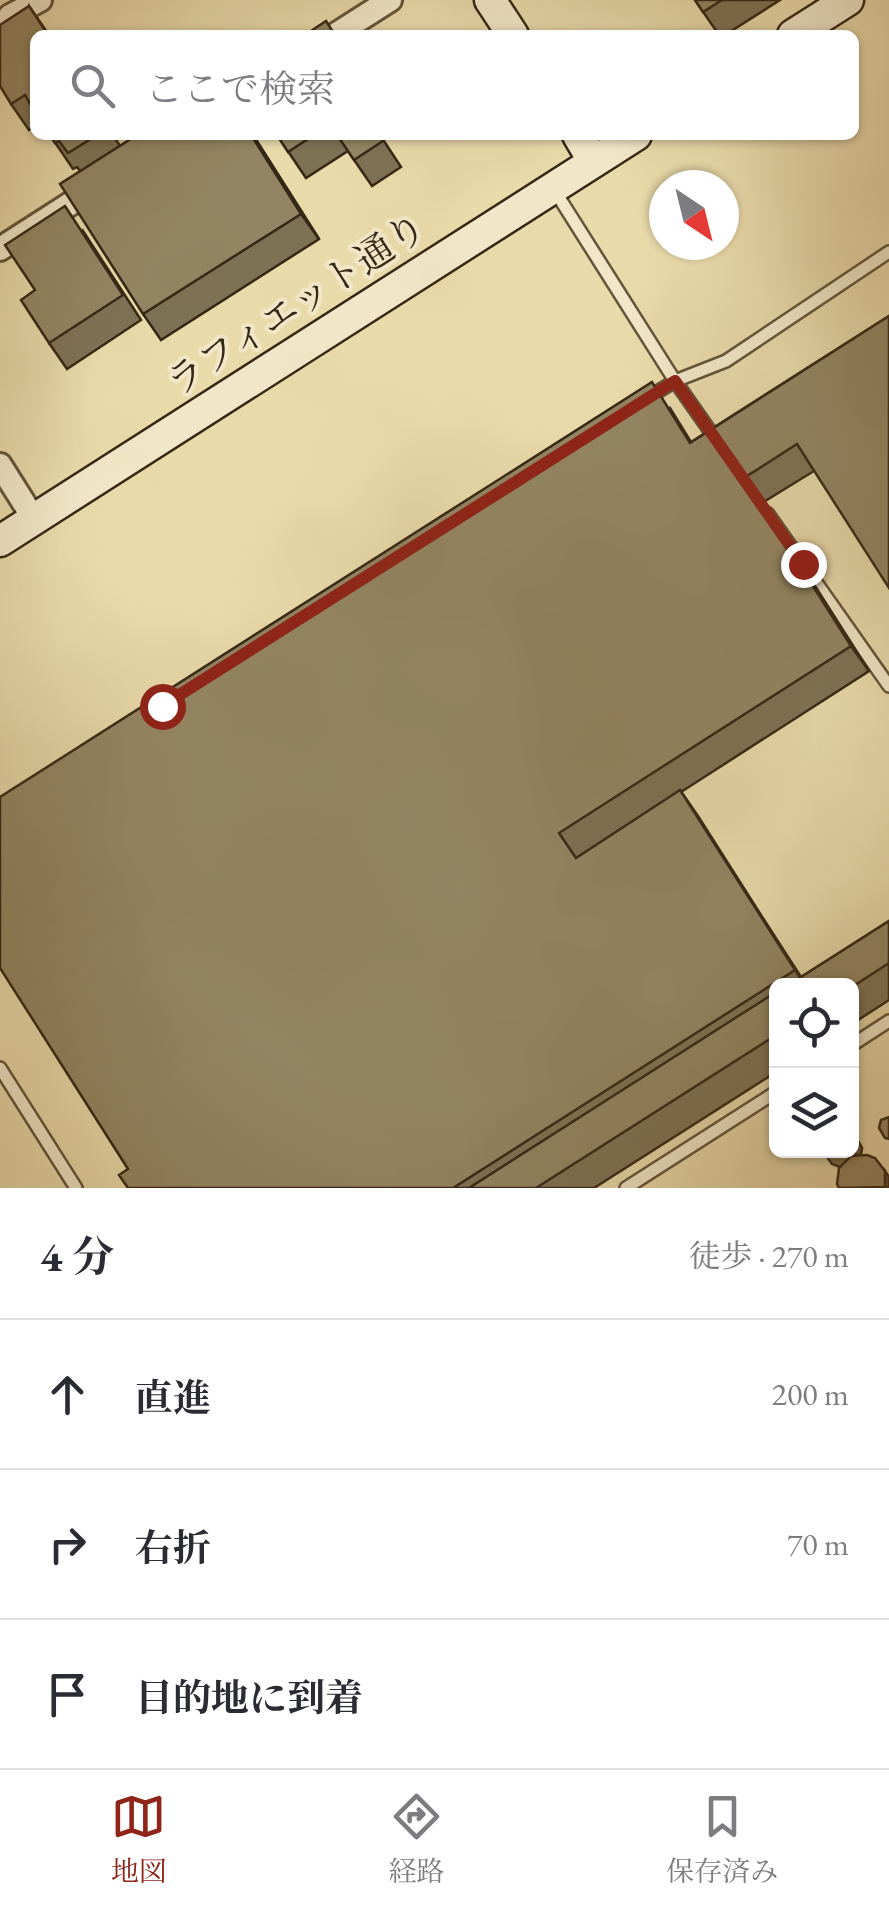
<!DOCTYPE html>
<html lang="ja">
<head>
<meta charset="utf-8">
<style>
  body { margin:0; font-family:"EB Garamond","Noto Serif JP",serif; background:#f7f7f7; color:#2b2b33 }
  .controls { position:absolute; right:30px; bottom:30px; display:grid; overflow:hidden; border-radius:15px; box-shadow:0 2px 8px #0004 }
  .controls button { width:90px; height:90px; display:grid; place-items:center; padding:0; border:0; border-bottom:2px solid #e1e1e2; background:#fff; color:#2b2b33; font:50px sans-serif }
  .compass { position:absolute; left:649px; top:170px; width:90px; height:90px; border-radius:50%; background:#fff; box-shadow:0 2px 8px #0004; rotate:145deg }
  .stop { position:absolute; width:30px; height:30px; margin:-22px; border:8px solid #8f2418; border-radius:50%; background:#fff }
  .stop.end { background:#8f2418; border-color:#fff; box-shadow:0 2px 10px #0008 }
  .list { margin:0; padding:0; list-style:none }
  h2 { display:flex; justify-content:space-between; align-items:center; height:130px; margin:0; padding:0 40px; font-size:42px }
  h2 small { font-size:32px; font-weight:400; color:#7c7c81 }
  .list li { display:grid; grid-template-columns:65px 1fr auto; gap:30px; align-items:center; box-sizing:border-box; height:150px; padding:0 40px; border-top:2px solid #e1e1e2 }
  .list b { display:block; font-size:38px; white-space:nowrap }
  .list em { font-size:32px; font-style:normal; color:#7c7c81 }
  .icon { flex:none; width:55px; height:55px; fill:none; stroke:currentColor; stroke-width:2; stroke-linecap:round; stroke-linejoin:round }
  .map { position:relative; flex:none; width:889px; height:1188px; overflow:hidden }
  .search { position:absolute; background:#fff; box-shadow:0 2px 8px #0004; left:30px; right:30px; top:30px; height:110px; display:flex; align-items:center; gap:25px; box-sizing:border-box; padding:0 35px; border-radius:15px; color:#7c7c81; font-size:38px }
  .sheet { height:580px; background:#fff }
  nav { display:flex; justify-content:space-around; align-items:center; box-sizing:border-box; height:140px; border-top:2px solid #e1e1e2; background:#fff; font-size:28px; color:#7c7c81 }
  nav a { display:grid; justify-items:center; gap:5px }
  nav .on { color:#8f2418 }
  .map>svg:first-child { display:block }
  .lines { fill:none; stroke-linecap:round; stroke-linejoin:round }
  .lane-casing { stroke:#63543b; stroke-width:16 }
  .street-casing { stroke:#63543b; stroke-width:28 }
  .secondary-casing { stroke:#362816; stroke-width:35 }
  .lane { stroke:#f1e7c8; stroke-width:11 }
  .street { stroke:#f1e7c8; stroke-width:22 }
  .secondary { stroke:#f1e7c8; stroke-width:30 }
  .wall { fill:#7e7255; stroke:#362816; stroke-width:2.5 }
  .shaded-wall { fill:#675d45; stroke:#362816; stroke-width:2.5 }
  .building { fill:#938563; stroke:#362816; stroke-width:2.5 }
  .route { stroke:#8f2418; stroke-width:12 }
  .labels { text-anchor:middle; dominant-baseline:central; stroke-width:8; stroke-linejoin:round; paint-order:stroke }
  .street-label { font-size:38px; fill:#362816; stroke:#f1e7c8 }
</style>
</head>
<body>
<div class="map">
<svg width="889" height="1188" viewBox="0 0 889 1188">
  <rect width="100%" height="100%" fill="#e9daaa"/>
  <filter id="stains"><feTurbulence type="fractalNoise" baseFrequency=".002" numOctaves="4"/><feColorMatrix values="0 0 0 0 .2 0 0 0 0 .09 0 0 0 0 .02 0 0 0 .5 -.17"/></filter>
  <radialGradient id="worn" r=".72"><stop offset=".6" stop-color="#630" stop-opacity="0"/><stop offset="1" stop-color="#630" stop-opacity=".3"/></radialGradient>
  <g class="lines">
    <g class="lane-casing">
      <path id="lane" d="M553,188l122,193 42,60
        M646,399l29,-18 51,-20 163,-109
        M768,514l121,172
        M852,1045l37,-24
        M0,1068l76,120
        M626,1188l150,-96"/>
    </g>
    <g class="street-casing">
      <path id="street" d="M0,29l10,-13 30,-16
        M335,35l55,-35
        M0,249l98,-63
        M0,465l34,54"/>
    </g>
    <g class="secondary-casing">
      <path id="secondary" d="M490,0l23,35
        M793,35l55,-35
        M578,135l16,27
        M0,541l636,-406"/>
    </g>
    <use href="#lane" class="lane"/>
    <use href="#street" class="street"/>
    <use href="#secondary" class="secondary"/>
  </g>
  <path class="wall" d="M695,0h85l-55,35h-6z
    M29,6l20,29h-14v91l-6,4 -18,-26z
    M50,135h63l7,11 17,-11h116l66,104 -158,101 -18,-26 -63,-143 -3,-4 -4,2z
    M277,135h103l21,32 -29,19 -24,-35 -42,27z
    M83,231l58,89 -74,49 -18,-26z
    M889,316l-75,155 -52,32 107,168 -188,121 120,185 88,-56v79l-37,24v-38h-76v86l-182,116h-466v-19l542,-761 21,34z
    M852,1131l10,17 -1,7 28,33h-50l1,-21 -8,-3 -10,-14h30z"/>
  <path class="shaded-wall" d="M251,135h2l66,104 -18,-25z
    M744,478l18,25 107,168 -18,-25z
    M680,790l18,26 108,170 -11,-16z
    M852,1131l10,17 -3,12 -7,-11z
    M885,1171l4,6v11l-4,-1z"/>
  <path class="building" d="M695,0h27l-19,12z
    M29,6l19,29h-13v77l-10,-17 -14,9 -11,-18v-61z
    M326,21l9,14h-30z
    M50,135h47l-29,18 -9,-12 -4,2z
    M137,135h114l50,79 -158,100 -83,-130z
    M277,135h37l-26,17z
    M337,135h42l4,6 -29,19z
    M65,206l58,89 -74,48 -28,-43 14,-10 -30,-45z
    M889,316v272l-92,-144 -53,34 107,168 -292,187 17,25 104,-68 115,180 -342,218h-325l-9,-13 9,-6 -128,-201v-171l652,-415 38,61z
    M889,921v42l-37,24v-1h-65z
    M776,992v43l-240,153h-67z
    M889,1117v22l-4,-1 -6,-10 2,-8z
    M822,1150h21l-9,5z
    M867,1155l8,3 10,13v16l-46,1 -2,-4 2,-16 12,-12z"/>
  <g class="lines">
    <path class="route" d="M162,706l513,-325 128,183"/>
  </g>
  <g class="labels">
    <g class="street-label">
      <text transform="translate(296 304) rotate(-33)">ラフィエット通り</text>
    </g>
  </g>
  <rect width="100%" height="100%" filter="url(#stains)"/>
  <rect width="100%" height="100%" fill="url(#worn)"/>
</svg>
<div class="controls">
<button><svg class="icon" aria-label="locate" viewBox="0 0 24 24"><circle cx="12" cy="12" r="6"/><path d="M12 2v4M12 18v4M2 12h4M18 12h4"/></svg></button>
<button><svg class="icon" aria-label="layers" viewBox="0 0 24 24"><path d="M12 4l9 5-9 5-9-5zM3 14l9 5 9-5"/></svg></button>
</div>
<svg class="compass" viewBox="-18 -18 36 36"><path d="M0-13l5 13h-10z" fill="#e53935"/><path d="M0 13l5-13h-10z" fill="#7c7c81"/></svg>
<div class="stop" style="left:162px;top:706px"></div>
<div class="stop end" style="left:803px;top:564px"></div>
<div class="search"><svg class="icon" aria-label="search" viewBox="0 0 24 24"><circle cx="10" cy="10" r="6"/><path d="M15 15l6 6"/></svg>ここで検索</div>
</div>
<section class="sheet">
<h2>4 分<small>徒歩 · 270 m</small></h2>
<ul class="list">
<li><svg class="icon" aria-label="ahead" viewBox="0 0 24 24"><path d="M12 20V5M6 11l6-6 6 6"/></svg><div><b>直進</b></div><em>200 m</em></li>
<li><svg class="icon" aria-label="right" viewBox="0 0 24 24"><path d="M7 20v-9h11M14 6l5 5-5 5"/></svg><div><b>右折</b></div><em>70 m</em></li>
<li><svg class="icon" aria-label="arrive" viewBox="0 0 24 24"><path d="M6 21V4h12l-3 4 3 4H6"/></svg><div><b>目的地に到着</b></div></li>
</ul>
</section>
<nav>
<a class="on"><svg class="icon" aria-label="map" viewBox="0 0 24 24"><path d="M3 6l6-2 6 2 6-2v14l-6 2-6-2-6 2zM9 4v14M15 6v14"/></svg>地図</a>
<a><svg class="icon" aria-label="directions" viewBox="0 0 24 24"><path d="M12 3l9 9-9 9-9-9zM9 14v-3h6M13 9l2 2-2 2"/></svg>経路</a>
<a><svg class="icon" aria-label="saved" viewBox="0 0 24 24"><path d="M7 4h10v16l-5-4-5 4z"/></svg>保存済み</a>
</nav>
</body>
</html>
